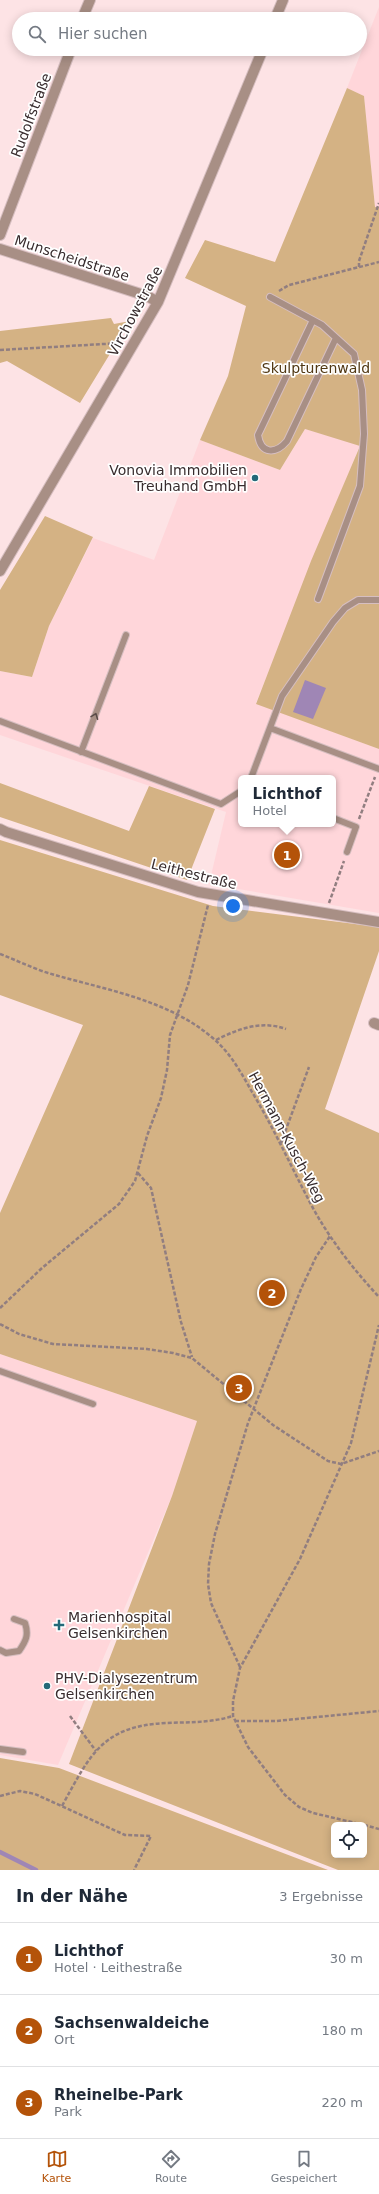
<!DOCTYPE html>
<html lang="de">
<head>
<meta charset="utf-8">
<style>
  body { margin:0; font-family:"DejaVu Sans",sans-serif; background:#f2f2f3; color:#1f2937 }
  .controls { position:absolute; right:12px; bottom:12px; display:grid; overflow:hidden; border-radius:6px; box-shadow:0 2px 10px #0003 }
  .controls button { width:36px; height:36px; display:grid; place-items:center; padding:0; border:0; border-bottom:1px solid #e0e1e3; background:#fff; color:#1f2937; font:20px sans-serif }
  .you { position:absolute; left:233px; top:906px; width:14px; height:14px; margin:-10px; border:3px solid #fff; border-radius:50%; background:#1a73e8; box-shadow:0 0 0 6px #1a73e833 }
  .badge { display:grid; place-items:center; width:26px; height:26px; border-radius:50%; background:#b45309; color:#fff; font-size:13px; font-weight:700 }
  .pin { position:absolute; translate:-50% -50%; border:2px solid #fff; box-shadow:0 1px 4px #0006 }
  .popup { position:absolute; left:238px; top:775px; width:98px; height:52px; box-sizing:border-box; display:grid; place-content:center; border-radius:6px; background:#fff; filter:drop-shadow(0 1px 3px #0005); font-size:13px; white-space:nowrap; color:#747a83 }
  .popup b { font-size:15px; color:#1f2937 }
  .popup::after { content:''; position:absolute; left:50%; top:100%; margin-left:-8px; border:8px solid transparent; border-top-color:#fff }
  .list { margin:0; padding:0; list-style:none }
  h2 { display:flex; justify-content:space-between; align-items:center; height:52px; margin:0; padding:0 16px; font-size:17px }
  h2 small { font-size:13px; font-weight:400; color:#747a83 }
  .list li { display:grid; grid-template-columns:26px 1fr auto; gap:12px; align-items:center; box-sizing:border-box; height:72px; padding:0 16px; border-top:1px solid #e0e1e3 }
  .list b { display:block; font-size:15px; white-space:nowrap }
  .list p { margin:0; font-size:13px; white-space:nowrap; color:#747a83 }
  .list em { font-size:13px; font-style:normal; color:#747a83 }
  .icon { flex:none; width:22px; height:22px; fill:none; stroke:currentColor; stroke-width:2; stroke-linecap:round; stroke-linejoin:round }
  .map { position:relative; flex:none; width:379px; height:1870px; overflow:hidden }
  .search { position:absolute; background:#fff; box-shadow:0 2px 10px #0003; left:12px; right:12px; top:12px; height:44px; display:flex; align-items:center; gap:10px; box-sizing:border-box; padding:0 14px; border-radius:22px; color:#747a83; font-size:15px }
  .sheet { height:268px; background:#fff }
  nav { display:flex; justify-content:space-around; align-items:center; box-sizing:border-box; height:56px; border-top:1px solid #e0e1e3; background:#fff; font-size:11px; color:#747a83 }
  nav a { display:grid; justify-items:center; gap:2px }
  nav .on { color:#b45309 }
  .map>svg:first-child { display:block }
  .built { fill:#ffd6da; fill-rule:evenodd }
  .green { fill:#d4b284; fill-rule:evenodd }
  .water { fill:#9f86b5 }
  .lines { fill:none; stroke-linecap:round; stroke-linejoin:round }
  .stream { stroke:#9f86b5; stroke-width:4.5 }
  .service-casing { stroke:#d6bec0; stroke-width:8 }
  .minor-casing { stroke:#d6bec0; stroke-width:12 }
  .path { stroke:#917e80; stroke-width:2.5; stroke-dasharray:4 2; stroke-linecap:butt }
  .service { stroke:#a88f85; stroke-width:6 }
  .minor { stroke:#a88f85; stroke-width:10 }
  .oneway { stroke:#5a4a48 }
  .poi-dot { fill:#236978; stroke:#fff; stroke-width:1.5 }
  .labels { text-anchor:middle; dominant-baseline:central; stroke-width:3.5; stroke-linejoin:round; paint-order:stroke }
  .street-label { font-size:14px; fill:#382c2e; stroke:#fff }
  .park-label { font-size:14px; fill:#503712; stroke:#fff }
  .poi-label { font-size:14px; fill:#382c2e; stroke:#fff; text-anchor:start }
</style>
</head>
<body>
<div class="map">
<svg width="379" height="1870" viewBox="0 0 379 1870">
  <rect width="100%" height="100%" fill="#fde3e5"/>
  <path class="built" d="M379,7v200h-4l-11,-111 -17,-8z
    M305,429l55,16 -104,258 123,46v164l-170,-29 17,-72 -226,-77v-64l32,6 17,-51 44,-88 61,22 46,-120 80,30zM241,778h92v46h-92z
    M0,1354l197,67 -25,75 -114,269 -58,-10z"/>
  <path class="green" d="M347,88l17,8 11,111h4v542l-123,-45 55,-143 49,-115 -55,-17 -25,41 -80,-30 28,-64 18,-70 -61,-28 20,-38 70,22z
    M111,318l3,6 16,-3 -50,82 -73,-42 -7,2v-32z
    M45,516l48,21 -44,89 -17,51 -32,-6v-81z
    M0,783l129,48 20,-45 66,23 -28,71 -187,-63z
    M0,840l213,66 166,21v24l-54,158 54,24v737h-41l-269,-106 103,-268 25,-75 -197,-67v-141l83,-188 -83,-30zM334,1825h30v30h-30z
    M0,1758l59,10 269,102h-328z"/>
  <path class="water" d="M305,680l21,8 -13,31 -20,-7z"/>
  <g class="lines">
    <path class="stream" d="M0,1852l36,18"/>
    <g class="service-casing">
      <path id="service" d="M270,297l52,28 32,29 8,36 2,44 -4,52 -42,113
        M313,320l-55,115c3,20 18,19 29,6l49,-103
        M0,721l221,83 20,-13
        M270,728l109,41
        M81,752l45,-117
        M251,778l31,-82 51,-74 12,-14 13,-8h21
        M333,818l23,9 -9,25
        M0,1371l93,33
        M0,1650l6,3 13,-2c7,-10 10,-16 6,-28l-11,-4
        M0,1749l23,3"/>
    </g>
    <g class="minor-casing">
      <path id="minor" d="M82,19l8,-19
        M275,19l8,-19
        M0,235l71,-186
        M0,249l147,47 11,6
        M0,571l158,-269 105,-253
        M0,829l6,3 192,60 181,30
        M374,1023l5,2"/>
    </g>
    <path class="path" d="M359,267v-6l20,-58
      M279,291l10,-6 90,-23
      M0,350l121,-7
      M359,819l16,-42
      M329,903l15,-42
      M0,954c16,6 32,14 48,19 57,17 121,26 167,67 16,14 27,34 37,52 23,38 41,79 62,118 18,32 40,60 65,87
      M216,1040c22,-11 45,-20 70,-11
      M281,1143l28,-76
      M138,1173l13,15 30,134 11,35
      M0,1308l42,-40 77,-64 16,-23 12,-45 14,-38 6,-28 3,-35 18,-50 20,-80
      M0,1324l19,10 34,10 94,5 26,4 19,5 81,67 55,36 13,3 38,-13
      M240,1667l-29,-64 -3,-19 1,-20 6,-30 33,-111 53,-134 15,-32 14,-21
      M70,1716l26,35
      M235,1721h41l103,-10
      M0,1796l20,-5 15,3 90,41 26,1 -17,34
      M62,1806c28,-51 40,-80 104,-83 23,-1 45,0 67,-7
      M364,1825l-51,-12 -14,-6 -14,-12 -37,-48 -15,-31v-15l7,-33 60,-109 51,-116 28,-118
      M364,1825l15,4"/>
    <use href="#service" class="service"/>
    <use href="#minor" class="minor"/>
  </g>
  <defs><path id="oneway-chevron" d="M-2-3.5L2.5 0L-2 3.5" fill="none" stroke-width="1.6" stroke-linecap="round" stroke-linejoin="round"/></defs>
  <use class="oneway" href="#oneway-chevron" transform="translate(95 716) rotate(-69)"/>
  <g class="poi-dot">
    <circle cx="255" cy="478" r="4"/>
    <path d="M57 1619h4v4h4v4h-4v4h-4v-4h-4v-4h4z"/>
    <circle cx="47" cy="1686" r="4"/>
  </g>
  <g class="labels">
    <g class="street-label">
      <text transform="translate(31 115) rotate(-69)">Rudolfstraße</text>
      <text transform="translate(72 258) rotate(18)">Munscheidstraße</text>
      <text transform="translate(135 311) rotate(-62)">Virchowstraße</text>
      <text transform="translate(194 874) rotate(14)">Leithestraße</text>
      <text transform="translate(287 1137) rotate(62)">Hermann-Kusch-Weg</text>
    </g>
    <g class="park-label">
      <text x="316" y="368">Skulpturenwald</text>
    </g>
    <g class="poi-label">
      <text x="247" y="470" text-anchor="end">Vonovia Immobilien<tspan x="247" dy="16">Treuhand GmbH</tspan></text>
      <text x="68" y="1617">Marienhospital<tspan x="68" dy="16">Gelsenkirchen</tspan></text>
      <text x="55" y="1678">PHV-Dialysezentrum<tspan x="55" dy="16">Gelsenkirchen</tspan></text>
    </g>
  </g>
</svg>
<div class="controls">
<button><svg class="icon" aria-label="locate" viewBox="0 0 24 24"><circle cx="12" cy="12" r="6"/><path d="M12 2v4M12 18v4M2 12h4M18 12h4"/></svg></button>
</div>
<div class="you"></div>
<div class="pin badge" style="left:287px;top:855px">1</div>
<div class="popup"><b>Lichthof</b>Hotel</div>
<div class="pin badge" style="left:272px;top:1293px">2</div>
<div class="pin badge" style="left:239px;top:1388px">3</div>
<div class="search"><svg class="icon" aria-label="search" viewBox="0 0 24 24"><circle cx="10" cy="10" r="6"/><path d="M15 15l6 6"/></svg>Hier suchen</div>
</div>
<section class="sheet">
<h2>In der Nähe<small>3 Ergebnisse</small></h2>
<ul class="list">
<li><span class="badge">1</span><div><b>Lichthof</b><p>Hotel · Leithestraße</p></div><em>30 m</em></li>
<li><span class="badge">2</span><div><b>Sachsenwaldeiche</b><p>Ort</p></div><em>180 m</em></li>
<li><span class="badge">3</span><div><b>Rheinelbe-Park</b><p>Park</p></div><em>220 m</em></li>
</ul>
</section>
<nav>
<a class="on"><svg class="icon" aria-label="map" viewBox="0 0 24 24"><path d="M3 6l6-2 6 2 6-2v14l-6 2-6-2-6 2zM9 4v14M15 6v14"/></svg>Karte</a>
<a><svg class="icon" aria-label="directions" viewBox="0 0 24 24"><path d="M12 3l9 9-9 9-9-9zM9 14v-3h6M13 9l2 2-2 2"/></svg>Route</a>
<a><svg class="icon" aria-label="saved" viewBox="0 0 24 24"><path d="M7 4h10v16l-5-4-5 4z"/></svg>Gespeichert</a>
</nav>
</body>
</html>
